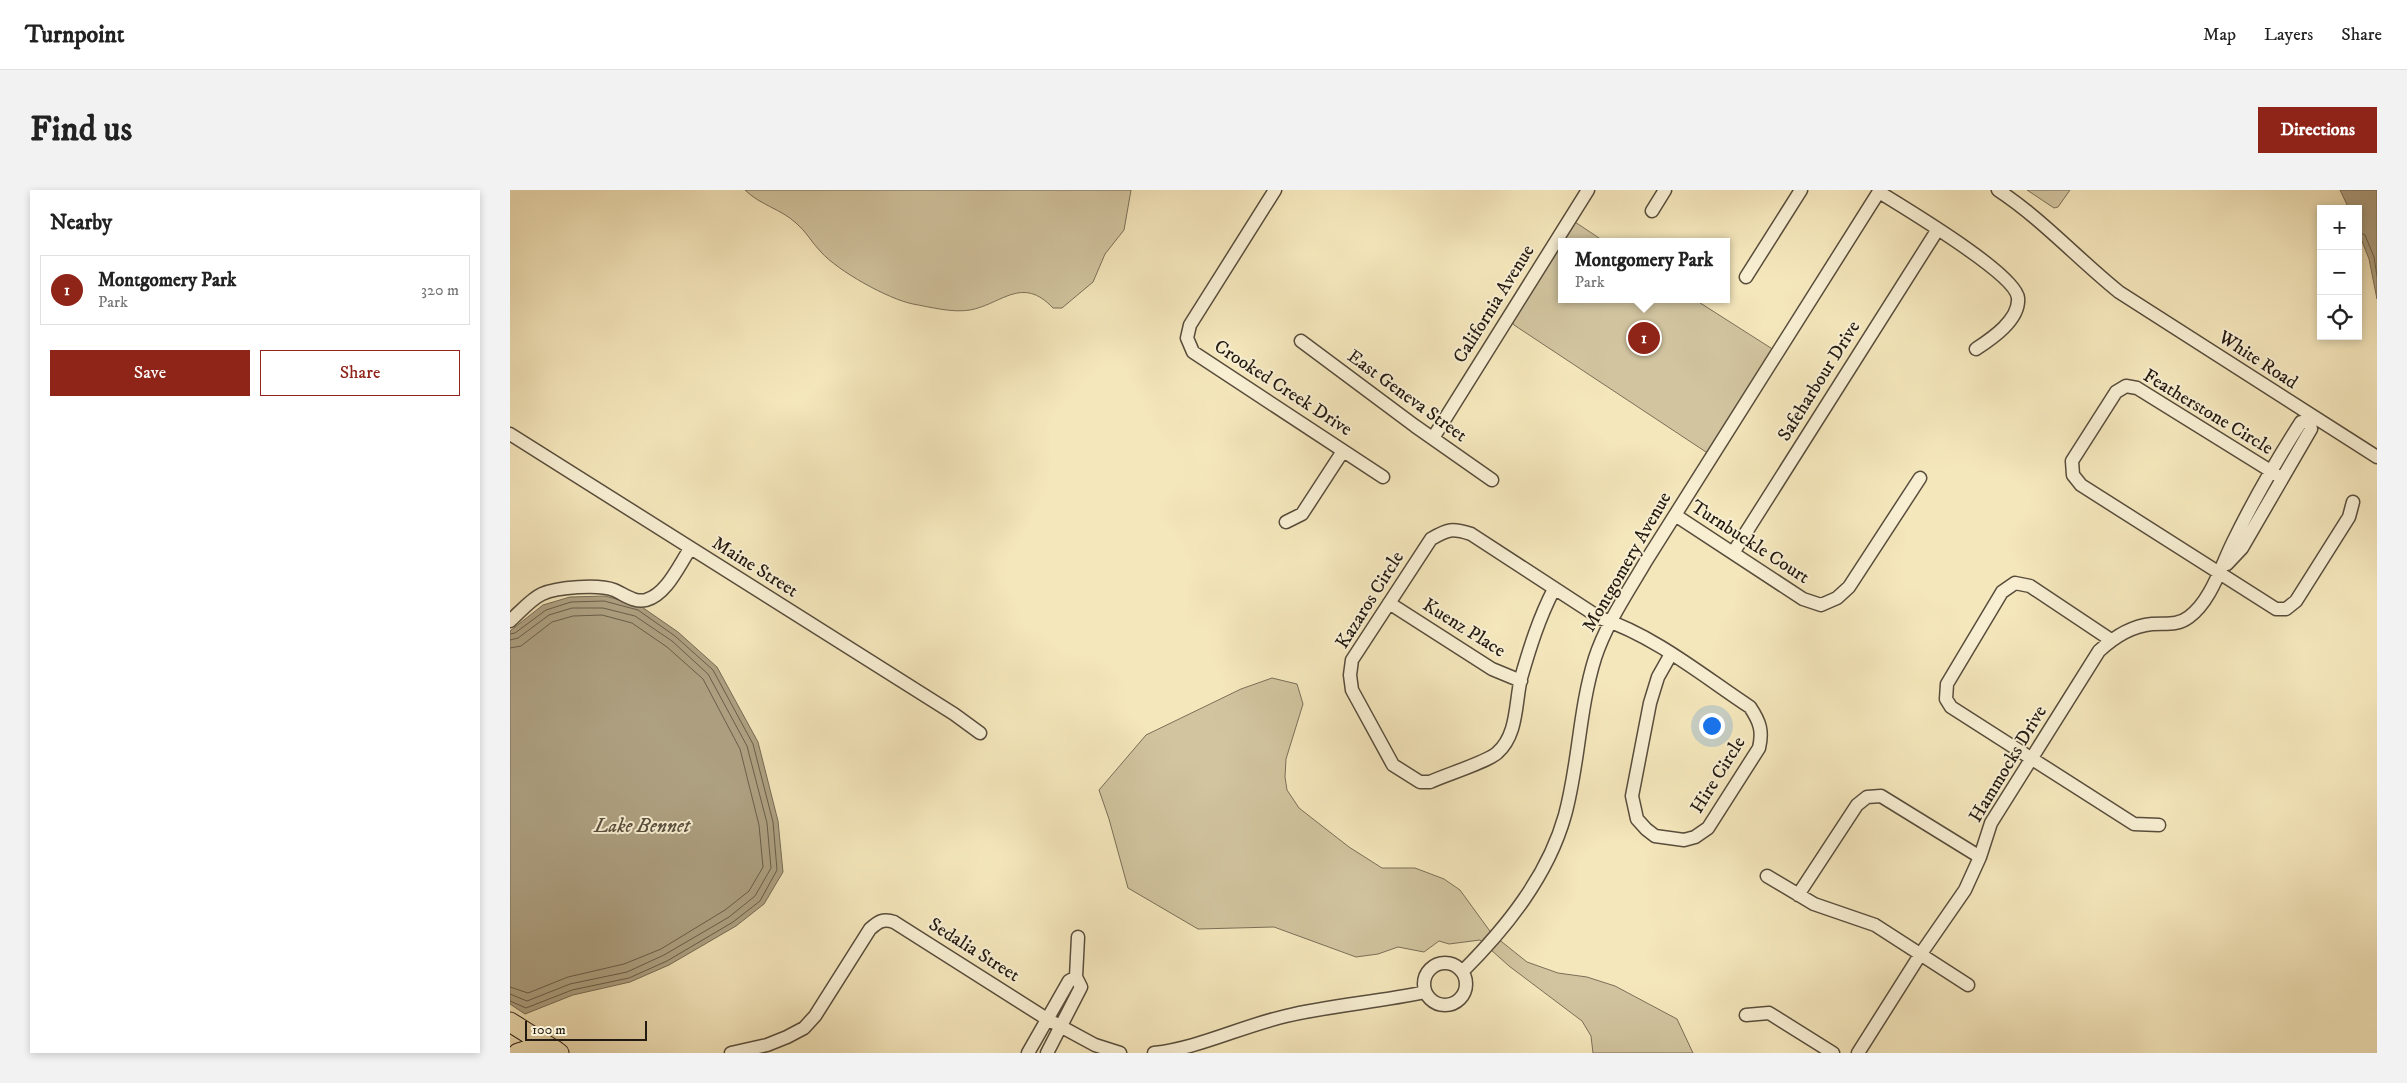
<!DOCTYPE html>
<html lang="en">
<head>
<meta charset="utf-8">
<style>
  body { margin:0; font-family:"IM FELL DW Pica",serif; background:#f2f2f2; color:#222 }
  .controls { position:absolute; right:15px; top:15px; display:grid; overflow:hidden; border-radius:0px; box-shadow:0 2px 8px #0003 }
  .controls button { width:45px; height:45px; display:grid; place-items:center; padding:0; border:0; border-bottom:1px solid #e0e0e0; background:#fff; color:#222; font:25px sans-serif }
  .scale { position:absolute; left:15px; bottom:12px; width:122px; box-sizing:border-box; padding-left:5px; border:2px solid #231a12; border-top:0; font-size:14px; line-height:18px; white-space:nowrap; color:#231a12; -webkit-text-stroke:4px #f8efd3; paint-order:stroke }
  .you { position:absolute; left:1201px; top:535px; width:18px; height:18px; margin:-12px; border:4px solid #fff; border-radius:50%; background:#1a73e8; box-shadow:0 0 0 8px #1a73e833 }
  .badge { display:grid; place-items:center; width:32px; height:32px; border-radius:50%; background:#8f2418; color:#fff; font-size:16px; font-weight:700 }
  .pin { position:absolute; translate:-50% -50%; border:2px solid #fff; box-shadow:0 1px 5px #0006 }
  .popup { position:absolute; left:1048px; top:48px; width:172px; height:65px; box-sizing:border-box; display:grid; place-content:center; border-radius:0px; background:#fff; filter:drop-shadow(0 1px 4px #0005); font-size:16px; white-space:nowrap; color:#767676 }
  .popup b { font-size:19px; color:#222 }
  .popup::after { content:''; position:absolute; left:50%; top:100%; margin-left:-10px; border:10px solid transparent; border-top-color:#fff }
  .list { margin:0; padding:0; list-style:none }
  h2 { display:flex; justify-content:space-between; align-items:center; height:65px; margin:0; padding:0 20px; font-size:21px }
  h2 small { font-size:16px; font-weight:400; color:#767676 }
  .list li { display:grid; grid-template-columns:32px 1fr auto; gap:15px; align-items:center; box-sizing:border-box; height:70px; margin:0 10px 10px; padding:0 10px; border:1px solid #e0e0e0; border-radius:0px }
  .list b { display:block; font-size:19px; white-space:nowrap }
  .list p { margin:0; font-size:16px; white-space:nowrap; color:#767676 }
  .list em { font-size:16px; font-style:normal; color:#767676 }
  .actions { display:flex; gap:10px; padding:15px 20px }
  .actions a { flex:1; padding:11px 0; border:1px solid #8f2418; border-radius:0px; text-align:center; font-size:18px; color:#8f2418 }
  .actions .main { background:#8f2418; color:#fff }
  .icon { flex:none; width:28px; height:28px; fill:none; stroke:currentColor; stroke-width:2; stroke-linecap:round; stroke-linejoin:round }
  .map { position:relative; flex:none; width:1867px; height:863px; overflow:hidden; border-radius:0px }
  header { display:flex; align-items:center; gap:30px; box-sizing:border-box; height:70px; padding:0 25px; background:#fff; border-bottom:1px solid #e0e0e0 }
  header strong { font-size:24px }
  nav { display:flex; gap:28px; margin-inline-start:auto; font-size:18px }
  .intro { display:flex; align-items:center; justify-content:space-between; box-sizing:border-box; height:120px; padding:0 30px }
  h1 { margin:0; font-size:35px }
  .button { padding:12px 22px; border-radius:0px; background:#8f2418; color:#fff; font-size:18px; font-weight:700 }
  main { display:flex; gap:30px; padding:0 30px }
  aside { flex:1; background:#fff; border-radius:0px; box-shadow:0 2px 8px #0003 }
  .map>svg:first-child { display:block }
  .green { fill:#d1c49f; stroke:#7a6f58 }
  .water { fill:#aea182; stroke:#766b55 }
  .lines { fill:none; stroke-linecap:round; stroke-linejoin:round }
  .shore { stroke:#685e4a; stroke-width:1 }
  .minor-casing { stroke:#584d3c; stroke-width:15 }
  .highway-casing { stroke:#231a12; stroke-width:21 }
  .minor { stroke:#f8efd3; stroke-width:12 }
  .highway { stroke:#f5e7bc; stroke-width:19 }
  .labels { text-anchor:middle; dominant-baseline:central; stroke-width:4; stroke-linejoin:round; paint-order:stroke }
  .street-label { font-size:19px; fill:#231a12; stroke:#f8efd3 }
  .water-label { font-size:20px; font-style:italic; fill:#5b503f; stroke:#f8efd3 }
</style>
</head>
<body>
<header>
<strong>Turnpoint</strong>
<nav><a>Map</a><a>Layers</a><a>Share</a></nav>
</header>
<div class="intro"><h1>Find us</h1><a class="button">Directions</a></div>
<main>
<aside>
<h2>Nearby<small></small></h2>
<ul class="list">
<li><span class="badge">1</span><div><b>Montgomery Park</b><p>Park</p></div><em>320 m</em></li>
</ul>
<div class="actions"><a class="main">Save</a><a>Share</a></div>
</aside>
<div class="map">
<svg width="1867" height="863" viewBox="0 0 1867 863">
  <rect width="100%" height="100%" fill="#f5e7bc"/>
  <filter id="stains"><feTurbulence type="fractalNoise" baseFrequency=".004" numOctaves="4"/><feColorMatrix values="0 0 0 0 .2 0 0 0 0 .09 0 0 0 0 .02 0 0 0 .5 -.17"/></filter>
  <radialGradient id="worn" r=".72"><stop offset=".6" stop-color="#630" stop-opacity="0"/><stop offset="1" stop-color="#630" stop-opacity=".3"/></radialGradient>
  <path class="green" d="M235,0h386l-7,40 -19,24 -12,28 -31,26h-9c-31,-33 -51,-4 -83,2 -18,3 -40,-3 -57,-6 -25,-5 -75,-33 -92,-52 -9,-9 -15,-21 -25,-29 -15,-14 -36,-18 -51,-33z
    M1517,0h43l-12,17 -4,1z
    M1062,30l33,22h-43v57h132l80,51 -65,104 -195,-129 -4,-6z
    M762,488l25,6 6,20 -17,55 -1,18 2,13 12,18 50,39 33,21h33l29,11 16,11 32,44 35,28 31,11 29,4 28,9 62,33 16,34h-100l-2,-17 -9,-15 -73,-55 -29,-26 -31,4 -10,-3 -15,11 -26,-5 -20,7 -22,3 -82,-30 -76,2 -70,-41 -19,-69 -10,-29 47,-55 95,-46z"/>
  <path class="water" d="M1830,0h37v109l-8,-40 -11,-28v-22h-9z
    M95,406l34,9 39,27 39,35 41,75 20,79 5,51 -19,32 -28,22 -67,39 -39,17 -57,13 -48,19 -15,-10v-373l33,-26 27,-8z"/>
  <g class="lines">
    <path class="shore" d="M1848,42l7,3 9,22 3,19
      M0,444l5,-1 31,-23 25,-8 33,-1 34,9 37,26 38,34 40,74 20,78 4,48 -17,31 -27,21 -66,39 -38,17 -57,12 -46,18 -16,-7
      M0,450l8,-2 31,-23 23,-7h31l32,8 37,25 36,33 39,72 20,77 4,45 -16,28 -26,21 -65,38 -37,17 -57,12 -43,17 -17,-7
      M0,458l11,-2 31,-24 21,-6 29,-1 30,8 35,24 36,32 37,70 19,76 4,42 -14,24 -24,19 -64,39 -37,15 -56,13 -40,16 -18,-6"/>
    <g class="minor-casing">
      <path id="minor" d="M765,0l-85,135 -3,13 6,14 190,125
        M1488,0c44,29 80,69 121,102l258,165
        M1369,2c24,15 137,82 139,106 2,22 -27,41 -42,51
        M1142,21l13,-21
        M1236,87l55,-87
        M791,151l114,85 77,54
        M0,244l444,280 26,19
        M923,248l155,-248
        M1772,288l-145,-90 -11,-2 -10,6 -44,69 1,14 8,10 195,124h10l10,-8 53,-84 4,-15
        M1165,325l128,84 18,6 16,-7 12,-11 71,-109
        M776,332l16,-8 41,-63
        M1223,363l205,-324
        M1717,374l15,-16 69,-119 -2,-7
        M1044,399c-15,29 -24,58 -33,89 -6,25 -3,57 -24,75 -10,9 -52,22 -67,29h-10l-27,-17 -41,-75 -2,-15 2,-15 79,-121c17,-10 21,-11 40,-5l129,84c55,18 103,58 150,89 10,15 13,24 9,41l-51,80 -13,9 -11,3 -29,-4 -9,-7 -9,-10 -5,-23 18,-93 8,-26 13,-23
        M879,413l103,66 29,12
        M0,431c10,-9 21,-22 32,-27 15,-7 57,-10 72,-4 10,4 20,13 32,10 21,-6 33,-35 44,-51
        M1601,450l-81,-54 -15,-3 -13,9 -55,92 -1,15 5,8 183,117 25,1
        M1257,686l47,28 61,21 93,60
        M1288,705l59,-90 10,-8 14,-1 99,61
        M914 794a21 21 0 1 1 42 0a21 21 0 1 1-42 0Z
        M952,782c44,-44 86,-96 103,-157 14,-51 14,-106 30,-157 11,-34 33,-66 51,-97l234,-371
        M1236,825l23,-2 64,40
        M221,863l36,-8 20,-8 17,-9 11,-12 55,-87c8,-7 13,-11 24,-7l153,97 48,26 25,8
        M518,863l41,-72 7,-4
        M537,863l34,-66 -5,-10 2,-40
        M644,863c45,-5 88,-27 132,-37 46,-11 93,-14 139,-24
        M1348,863l62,-98 45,-65 15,-33 11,-34 108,-172c15,-14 32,-25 53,-27 14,-1 25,2 37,-7 22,-16 32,-51 44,-75 20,-41 43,-81 68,-120h8"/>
    </g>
    <g class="highway-casing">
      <path id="highway" d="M0,832l49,31
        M8,863l10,-3h27"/>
    </g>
    <use href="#minor" class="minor"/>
    <use href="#highway" class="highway"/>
  </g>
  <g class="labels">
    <g class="street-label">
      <text transform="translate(984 114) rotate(-58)">California Avenue</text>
      <text transform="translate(1748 170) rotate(33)">White Road</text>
      <text transform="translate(1309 191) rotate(-58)">Safeharbour Drive</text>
      <text transform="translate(773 198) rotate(33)">Crooked Creek Drive</text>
      <text transform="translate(897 206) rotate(36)">East Geneva Street</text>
      <text transform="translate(1698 222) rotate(31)">Featherstone Circle</text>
      <text transform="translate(1240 352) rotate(33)">Turnbuckle Court</text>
      <text transform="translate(1117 372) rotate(-60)">Montgomery Avenue</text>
      <text transform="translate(245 377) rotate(32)">Maine Street</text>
      <text transform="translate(860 410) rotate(-58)">Kazaros Circle</text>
      <text transform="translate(954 438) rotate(32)">Kuenz Place</text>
      <text transform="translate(1498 574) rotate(-59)">Hammocks Drive</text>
      <text transform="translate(1208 585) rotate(-58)">Hire Circle</text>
      <text transform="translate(464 760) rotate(32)">Sedalia Street</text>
    </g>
    <g class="water-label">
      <text x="132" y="636">Lake Bennet</text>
    </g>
  </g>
  <rect width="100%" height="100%" filter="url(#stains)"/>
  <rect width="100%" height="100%" fill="url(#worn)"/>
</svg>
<div class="controls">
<button>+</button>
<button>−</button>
<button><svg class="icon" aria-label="locate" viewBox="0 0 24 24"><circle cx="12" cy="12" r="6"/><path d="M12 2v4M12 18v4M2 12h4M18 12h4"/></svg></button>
</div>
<div class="scale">100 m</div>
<div class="you"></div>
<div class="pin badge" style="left:1134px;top:148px">1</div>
<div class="popup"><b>Montgomery Park</b>Park</div>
</div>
</main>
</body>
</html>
